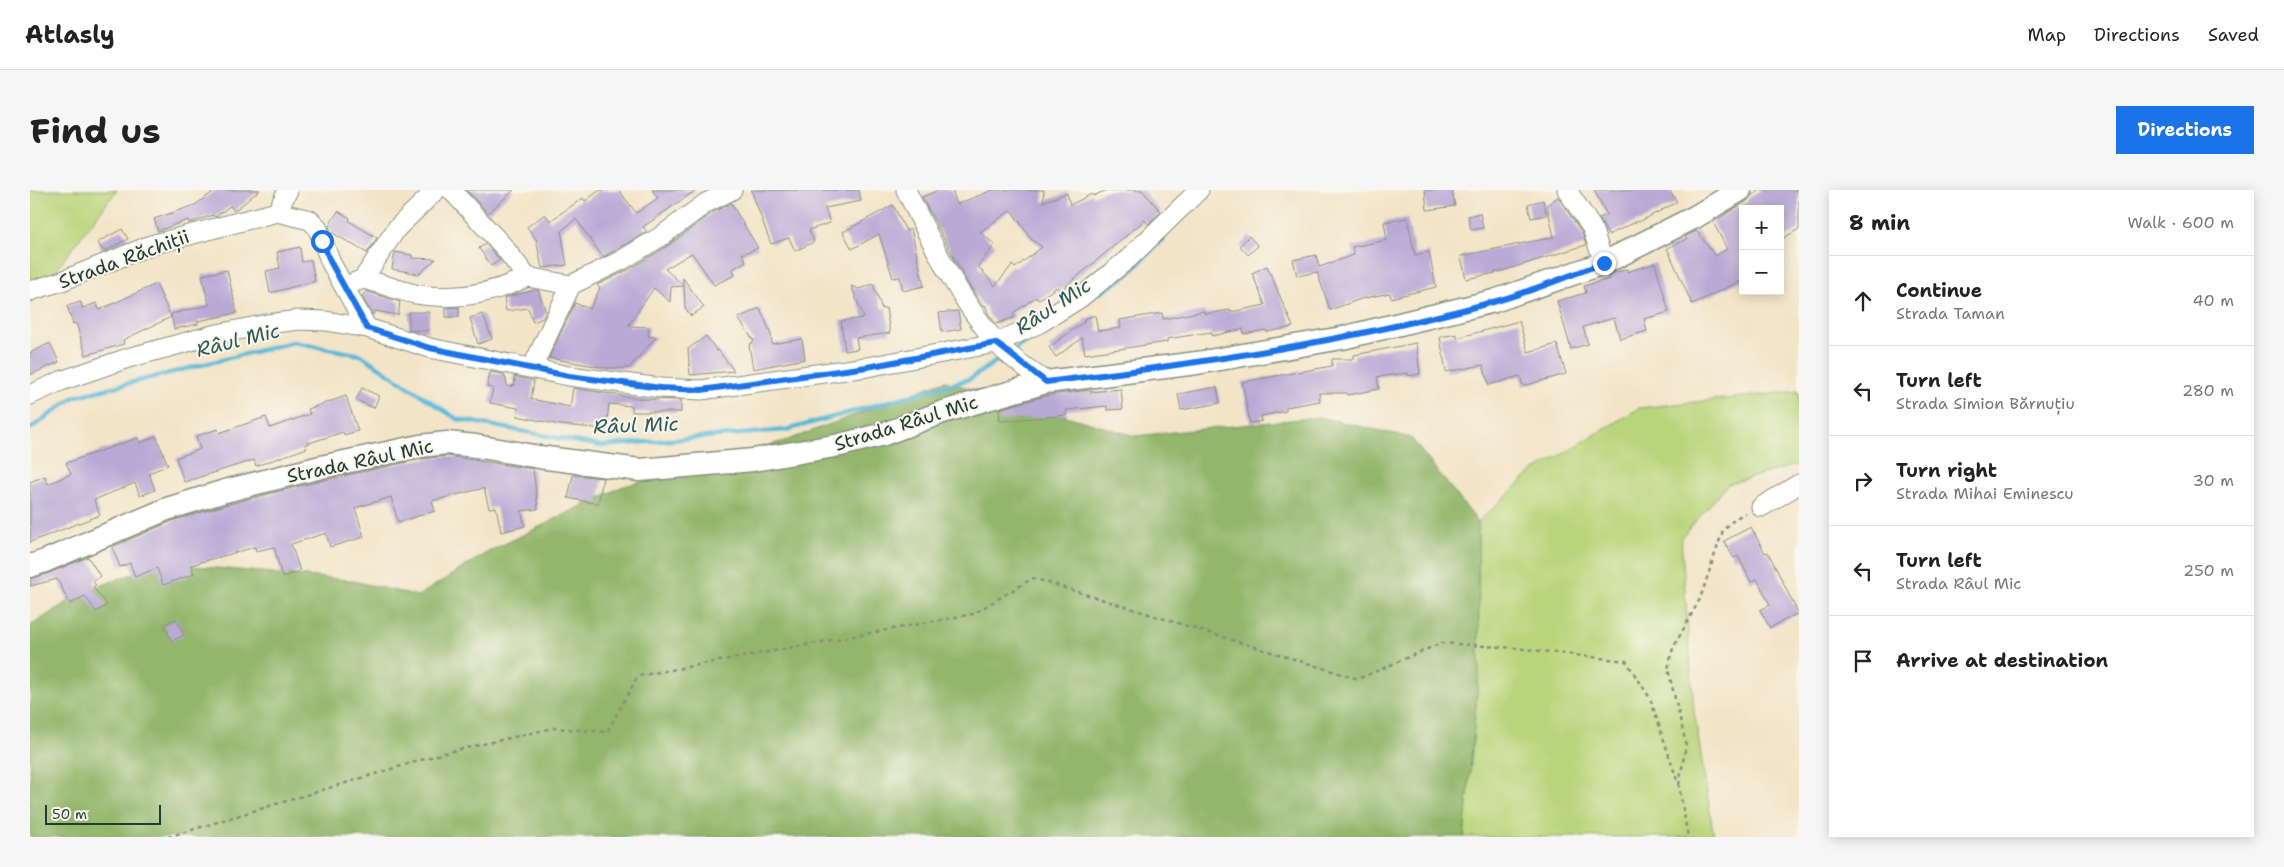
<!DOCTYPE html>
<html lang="en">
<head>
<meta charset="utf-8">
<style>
  body { margin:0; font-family:"Shantell Sans",sans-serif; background:#f6f6f6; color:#222 }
  .controls { position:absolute; right:15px; top:15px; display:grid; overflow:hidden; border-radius:0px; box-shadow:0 2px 12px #0003 }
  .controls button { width:45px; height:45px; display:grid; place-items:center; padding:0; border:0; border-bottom:1px solid #e0e0e0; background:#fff; color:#222; font:25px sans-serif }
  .scale { position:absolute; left:15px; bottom:12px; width:116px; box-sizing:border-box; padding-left:5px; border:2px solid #1f3d34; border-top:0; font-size:14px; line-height:18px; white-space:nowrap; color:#1f3d34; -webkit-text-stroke:4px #fbf7ec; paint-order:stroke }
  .stop { position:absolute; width:15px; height:15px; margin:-11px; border:4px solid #1a73e8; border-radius:50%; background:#fff }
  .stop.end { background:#1a73e8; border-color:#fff; box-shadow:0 1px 5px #0008 }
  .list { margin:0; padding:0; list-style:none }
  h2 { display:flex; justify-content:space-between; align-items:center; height:65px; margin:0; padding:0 20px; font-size:21px }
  h2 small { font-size:16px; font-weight:400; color:#767676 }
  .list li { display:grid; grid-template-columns:32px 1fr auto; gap:15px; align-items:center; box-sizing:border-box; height:90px; padding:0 20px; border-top:1px solid #e0e0e0 }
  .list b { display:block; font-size:19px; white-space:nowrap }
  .list p { margin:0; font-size:16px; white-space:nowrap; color:#767676 }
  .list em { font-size:16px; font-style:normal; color:#767676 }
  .icon { flex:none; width:28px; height:28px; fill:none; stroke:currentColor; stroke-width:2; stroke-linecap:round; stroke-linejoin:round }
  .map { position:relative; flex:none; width:1769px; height:647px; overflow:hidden; border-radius:0px }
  header { display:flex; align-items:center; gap:30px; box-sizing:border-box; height:70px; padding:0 25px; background:#fff; border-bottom:1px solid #e0e0e0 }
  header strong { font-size:24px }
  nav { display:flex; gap:28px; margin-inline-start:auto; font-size:18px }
  .intro { display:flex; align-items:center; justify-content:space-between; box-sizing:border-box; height:120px; padding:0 30px }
  h1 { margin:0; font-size:35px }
  .button { padding:12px 22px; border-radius:0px; background:#1a73e8; color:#fff; font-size:18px; font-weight:700 }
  main { display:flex; gap:30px; padding:0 30px }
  aside { flex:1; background:#fff; border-radius:0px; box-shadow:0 2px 12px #0003 }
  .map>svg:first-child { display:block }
  .green { fill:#b9d57b; stroke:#6c8958 }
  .forest { fill:#92b66b; stroke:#587a50 }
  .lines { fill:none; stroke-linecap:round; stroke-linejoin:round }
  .stream { stroke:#57b8d6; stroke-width:4.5 }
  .building { fill:#b9a9d5; fill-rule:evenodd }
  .minor-casing { stroke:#88907e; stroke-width:21 }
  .tertiary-casing { stroke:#88907e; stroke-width:25 }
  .path { stroke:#88907e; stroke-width:2.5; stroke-dasharray:4 4; stroke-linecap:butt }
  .minor { stroke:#fff; stroke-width:19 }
  .tertiary { stroke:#fff; stroke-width:22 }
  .route { stroke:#1a73e8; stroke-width:6 }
  .labels { text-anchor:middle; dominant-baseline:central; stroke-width:4; stroke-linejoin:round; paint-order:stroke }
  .street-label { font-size:19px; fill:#1f3d34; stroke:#fbf7ec }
  .water-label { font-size:20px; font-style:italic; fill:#2d5c5c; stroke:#fbf7ec }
</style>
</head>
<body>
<header>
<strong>Atlasly</strong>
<nav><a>Map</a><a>Directions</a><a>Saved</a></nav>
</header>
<div class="intro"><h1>Find us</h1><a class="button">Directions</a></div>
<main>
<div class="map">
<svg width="1769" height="647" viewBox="0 0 1769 647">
  <rect width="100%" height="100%" fill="#fbf7ec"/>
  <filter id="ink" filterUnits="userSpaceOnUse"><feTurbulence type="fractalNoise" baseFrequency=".02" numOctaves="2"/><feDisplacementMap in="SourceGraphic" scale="10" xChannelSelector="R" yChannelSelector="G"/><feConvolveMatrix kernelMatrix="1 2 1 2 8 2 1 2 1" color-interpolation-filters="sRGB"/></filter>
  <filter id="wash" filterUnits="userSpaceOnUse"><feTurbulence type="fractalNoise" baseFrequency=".0096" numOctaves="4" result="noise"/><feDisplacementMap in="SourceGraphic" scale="20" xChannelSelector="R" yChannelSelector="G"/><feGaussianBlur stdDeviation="1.12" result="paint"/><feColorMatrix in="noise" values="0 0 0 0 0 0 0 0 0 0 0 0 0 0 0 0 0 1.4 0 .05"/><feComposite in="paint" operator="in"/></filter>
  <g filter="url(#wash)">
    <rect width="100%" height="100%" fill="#f2e4c7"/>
    <path class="green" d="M0,0h87l-87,114z
      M1769,201v73l-71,20 -47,54 13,173 20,126h-250l15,-165 -1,-150 53,-49 108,-65z"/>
    <path class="forest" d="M915,191l190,55 185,-19 91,21 67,84 1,150 -15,165h-1434v-211l53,-34 79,-29 187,17 69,16 70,-44 133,-65 167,-47z"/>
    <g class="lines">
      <path class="stream" d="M1070,103l29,-19 38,-40
        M982,161l29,-19
        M0,239l44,-32 219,-55 68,13 96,64 144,27 185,-16 184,-51 34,-23"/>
    </g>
    <g id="blocks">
      <path class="building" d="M186,0h44l-26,21 -4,-5 -15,11 -2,-2 -24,8 -1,-3 -30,11 -4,-12 41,-14z
        M436,0h48l-26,23z
        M570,0h19l17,23 22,-15 -6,-8h44l-53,37 4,5 -44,25 -27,-38 -15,12 6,34 -25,3 -6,-29 -9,-12 18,-13 5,7 33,-23 2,3z
        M721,0h108l2,11 -36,7 5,15 -21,7 5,12 -19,9 -6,-13 -18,6z
        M909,0h13l5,14 36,-14h51l-1,12 24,-9 3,12 22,-11 1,2 14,-6h35l19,22 -13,12 -3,-4 -85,71 -3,-4 -19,13 -2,-3 -23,16 2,4 -19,7 -8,-11 -3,-8 -2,1 -16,-24 -45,-85zM981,20l20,29 11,8 -27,21 -3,-3 -17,21 -17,-20 17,-21 -15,-13z
        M1395,0h27l3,16 -28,4z
        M1564,0h75l8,12 -38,20 -1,-1 -30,14 -9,-17 8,-3z
        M1731,0h38v39l-19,11v-31h-37v71l-51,24 -25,-56 20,-9 -2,-2 12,-6 18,25 12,-7 -14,-27 34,-21 5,-6z
        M1528,7l24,36 4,12 -91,28 -29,6 -5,-23 93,-19 -7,-32z
        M1513,10l4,15 -16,3 -3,-14z
        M701,13l27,45 -16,6 4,7 -13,8 2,6 -21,10 -22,-32 -27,16 18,16v-7l21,29 -13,9 -6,-8 -1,-22 -13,1 -1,15 -16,-14 -26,38 21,1 -1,9 8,1 -27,31h-23l-57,-10 26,-55 15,6 10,-21 -3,-3 31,-15 38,-23 46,-34z
        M863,15l13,26 5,-2 13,57 -21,5 -3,-14 -7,1 -14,-44 -27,15 -9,-17z
        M308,21l12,7 -1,3 28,17 -10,15 -36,-21 -2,-6z
        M1450,23l3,15 -12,2 -3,-14z
        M1377,28l8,37 14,-3 7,35 -45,11 -1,-5 -29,6 -31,11 -13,-38 -20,4 -4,-16 23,-5 3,12 35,-12 -2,-8 35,-7 -3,-18z
        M92,39l6,10 -21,11h-5l-4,-8z
        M1219,46l9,10 -10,9 -8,-9z
        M456,54l14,16 -9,6 -12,-18z
        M270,57l2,15 9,-2 4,21 -45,12 -4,-22 14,-3 -3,-16z
        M365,62l17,3v3l24,1 -17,15 -27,-5z
        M1625,73l14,49 -25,7 3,12 -27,8 -6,-21 -31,9 5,17 -17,5 -14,-48 29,-8 -2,-7 25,-7 -1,-3 6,-3 13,-4v3z
        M1237,76l26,61 -26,5 -1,-2 -22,4 -1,-5 -31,7 -1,-4 -44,7v3l-82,12 -3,-16 -26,19 -7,-10 35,-25v-3l11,-4 3,16 23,-3 -1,-8 42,-7 1,6 41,-8 1,3 25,-4 1,2 34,-7 -13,-32z
        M197,80l10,43 -39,8v3l-24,5 -3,-15 38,-9 -7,-30z
        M126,94l15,33 -48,23 1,4 -38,11 -10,-32 -3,1 -6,-18 14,-4 1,6 15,-5 2,7z
        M843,94l9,25 4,-1 4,25 -34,5 2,11 -13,2 -4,-30 23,-3 -13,-32 8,3z
        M505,100h3l8,22 -3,6 -10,4 -5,-14 -22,3 -2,-13z
        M336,101l34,11 -2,13 -23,-4 -2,4 -11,-18z
        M429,117v10h-13v-9z
        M730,118l11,26 1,10 30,-5 3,20 -52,10 -4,-24 5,-4 -16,-23z
        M928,121l3,18 -19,3 -3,-19z
        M379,122h20l-1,19 -19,-1z
        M453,124l9,25 -14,5 -8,-26z
        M1489,131l9,31 29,-8 9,30 -43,12 -3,-10 -31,9 -6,-20 -37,7 -6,-35 17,-3v4z
        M676,146l11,15 1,-1 16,21 -44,4 -2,-26z
        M20,153l9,19 -29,13v-22z
        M1386,153l4,31 -12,2v-3l-31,4 2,12 -32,6v-2h-28l1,8 -34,6v4l-25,5 1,5 -12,2 -8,-41 90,-16v-7h22v-4z
        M460,182l14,2 4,13 7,-2 -1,-9 20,5 -3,18 39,8 3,-19 70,11 38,1v12h-49v-6l-23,-2 -3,25 -45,-4 -44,-9 1,-8 -28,-5 3,-15 -6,-1z
        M1187,197l3,16 -39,7 -3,-16z
        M332,198l17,8 -5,12 -18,-8z
        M1091,199l2,20 -16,1v-4l-41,4 1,5 -67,6 -1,-12 50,-14 41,-5v2z
        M316,206l12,35 -14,4 -1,-3 -37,12 1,4 -51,18 -2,-6 -70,22 -8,-24 24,-9 -4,-13 22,-7 1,4 47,-16 4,11 40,-14 -2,-5z
        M126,246l12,29 -19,8 6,17 -15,6 -5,-13 -41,17 6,15 -70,27v-60l15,-6 3,8 23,-10 -5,-11 72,-25 2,5z
        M417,266l86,13 5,40 -17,2 4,15 -24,6 -5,-25 -7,1 -5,-20 -52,13 3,10 -37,11 -7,-25 -36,11 9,29 -34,10 -4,-14 -35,11 9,27 -18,6 -8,-30 -18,4 -1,-4 -64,18 3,9 -31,11 -6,-17 -22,9 -5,-14 -10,4 -8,-20 60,-26 57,-17 95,-24 98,-21z
        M543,285l30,3 -5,26 -30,-6z
        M1721,337l14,26 3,-1 30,61 -28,15 -10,-18 10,-5 -13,-26 -6,3 -13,-26 -4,2 -10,-17z
        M58,367l12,19 -7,6 3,3 -3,2 14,18 -11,7 -11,-16 -15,8 -13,-25 -27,7v-7l19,-6z
        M146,429l8,16 -12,6 -8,-16z"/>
    </g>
  </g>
  <g filter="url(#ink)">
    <use href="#blocks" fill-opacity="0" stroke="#88907e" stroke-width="1"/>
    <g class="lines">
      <g class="minor-casing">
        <path id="minor" d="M421,0l52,56 24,31 44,8
          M876,0c26,53 51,106 89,151 12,15 35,29 51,41
          M1537,0l25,38 12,35
          M247,22l11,-22
          M333,89c17,4 34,11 52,15 39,7 77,0 112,-17
          M323,93l10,-4 34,-51 39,-38
          M0,101l32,-10 89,-36 126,-33 33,8 7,7 14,36 36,65
          M502,178l39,-83 51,-25 38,-23 46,-34 26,-13
          M0,205l31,-14 67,-23 85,-23 54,-11 32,-4 27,1 41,7 63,20 139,28 92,12 40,2 166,-23 129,-24 44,-20 40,-25 48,-39 71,-69
          M1731,317l38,-23"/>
      </g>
      <g class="tertiary-casing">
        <path id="tertiary" d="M0,376l15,-5 122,-52 58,-18 96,-24 99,-21 27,-3 29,3 63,11 101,13 113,-10 87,-15 44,-11 59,-22 103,-30 151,-19 145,-25 152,-37 110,-38 91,-46 45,-27"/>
      </g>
      <path class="path" d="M1649,595l7,-41 -18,-75 5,-21 27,-49 23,-69 13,-12 10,-5
        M138,647l276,-84 109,-25 54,4 31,-56 335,-62 60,-36 325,101 83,-36 74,5 111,13 24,37 29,88 9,51"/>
      <use href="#minor" class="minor"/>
      <use href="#tertiary" class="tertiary"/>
    </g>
  </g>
  <g class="lines" filter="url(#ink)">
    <path class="route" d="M292,51l9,22 36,65 63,20 139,28 92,12 40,2 166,-23 129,-24 50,39c150,-18 300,-40 447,-80 38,-10 74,-26 111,-39"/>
  </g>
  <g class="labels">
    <g class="street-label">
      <text transform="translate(94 69) rotate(-20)">Strada Răchiții</text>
      <text transform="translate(876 233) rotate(-17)">Strada Râul Mic</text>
      <text transform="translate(330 271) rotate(-12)">Strada Râul Mic</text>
    </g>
    <g class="water-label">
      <text transform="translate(1023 116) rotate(-33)">Râul Mic</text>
      <text transform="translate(208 150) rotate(-14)">Râul Mic</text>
      <text transform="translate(606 235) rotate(-2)">Râul Mic</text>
    </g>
  </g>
</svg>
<div class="controls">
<button>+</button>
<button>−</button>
</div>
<div class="scale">50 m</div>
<div class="stop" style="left:292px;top:51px"></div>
<div class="stop end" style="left:1574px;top:73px"></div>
</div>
<aside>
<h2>8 min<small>Walk · 600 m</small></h2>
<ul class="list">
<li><svg class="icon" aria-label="ahead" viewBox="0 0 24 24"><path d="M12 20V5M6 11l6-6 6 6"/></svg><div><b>Continue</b><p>Strada Taman</p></div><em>40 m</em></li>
<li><svg class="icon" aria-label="left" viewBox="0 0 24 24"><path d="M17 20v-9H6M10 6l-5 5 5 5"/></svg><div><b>Turn left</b><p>Strada Simion Bărnuțiu</p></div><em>280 m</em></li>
<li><svg class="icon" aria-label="right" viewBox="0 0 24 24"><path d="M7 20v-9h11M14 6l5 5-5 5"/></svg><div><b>Turn right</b><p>Strada Mihai Eminescu</p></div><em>30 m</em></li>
<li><svg class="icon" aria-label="left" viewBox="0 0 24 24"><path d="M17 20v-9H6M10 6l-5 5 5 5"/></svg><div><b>Turn left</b><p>Strada Râul Mic</p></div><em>250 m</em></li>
<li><svg class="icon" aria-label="arrive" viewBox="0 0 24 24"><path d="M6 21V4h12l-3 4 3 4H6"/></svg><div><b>Arrive at destination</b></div></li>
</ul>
</aside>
</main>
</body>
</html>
